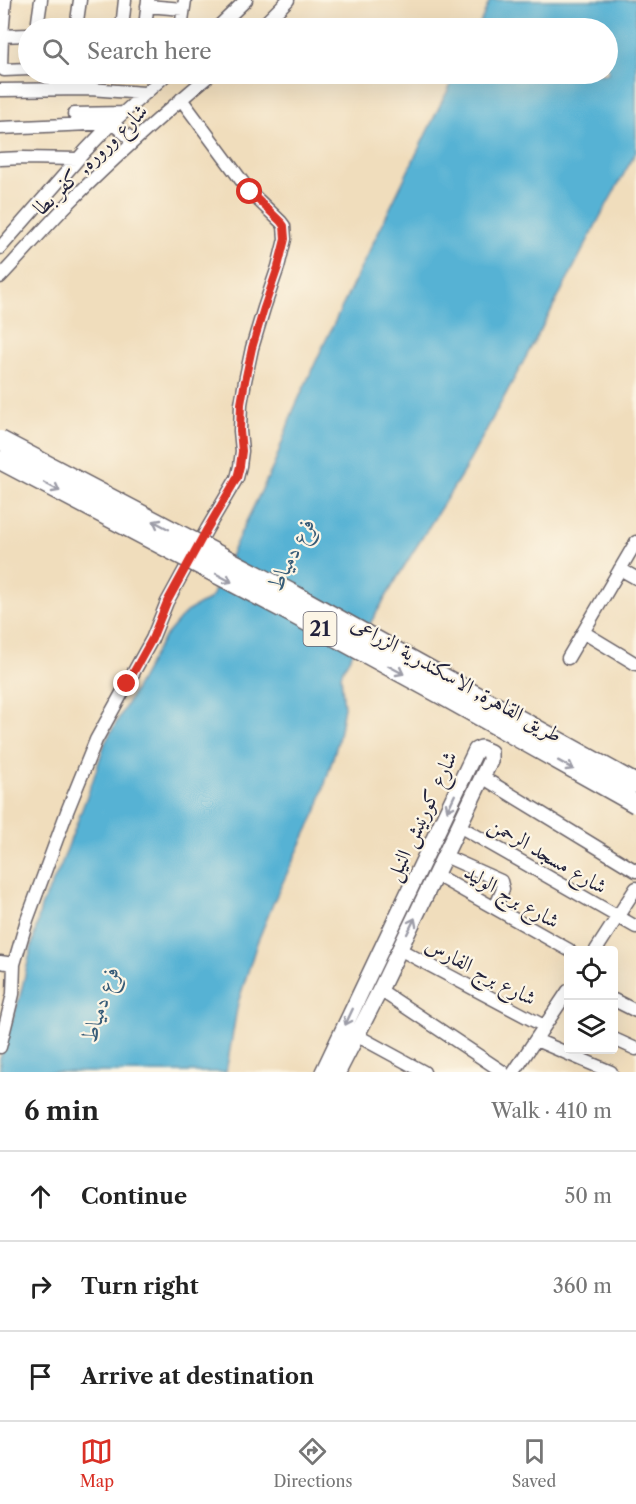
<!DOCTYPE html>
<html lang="en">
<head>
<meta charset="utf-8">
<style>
  body { margin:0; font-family:"Libre Caslon Text",Amiri,serif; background:#f2f2f2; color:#222 }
  .controls { position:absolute; right:18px; bottom:18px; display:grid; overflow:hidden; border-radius:6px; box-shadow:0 6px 24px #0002 }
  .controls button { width:54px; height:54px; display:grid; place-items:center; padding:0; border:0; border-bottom:2px solid #e0e0e0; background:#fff; color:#222; font:30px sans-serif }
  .stop { position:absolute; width:18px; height:18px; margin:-14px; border:4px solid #d93025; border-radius:50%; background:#fff }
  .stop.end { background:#d93025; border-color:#fff; box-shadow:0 2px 6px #0008 }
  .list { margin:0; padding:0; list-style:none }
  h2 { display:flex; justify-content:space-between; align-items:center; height:78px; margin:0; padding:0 24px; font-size:26px }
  h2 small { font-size:20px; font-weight:400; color:#767676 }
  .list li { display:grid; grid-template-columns:39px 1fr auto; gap:18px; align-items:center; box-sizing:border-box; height:90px; padding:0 24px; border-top:2px solid #e0e0e0 }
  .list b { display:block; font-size:22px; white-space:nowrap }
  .list em { font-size:20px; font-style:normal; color:#767676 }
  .icon { flex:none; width:33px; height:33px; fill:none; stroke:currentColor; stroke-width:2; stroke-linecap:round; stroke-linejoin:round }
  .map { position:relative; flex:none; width:636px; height:1072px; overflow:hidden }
  .search { position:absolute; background:#fff; box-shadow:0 6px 24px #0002; left:18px; right:18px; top:18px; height:66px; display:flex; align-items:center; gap:15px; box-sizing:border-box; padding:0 21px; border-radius:33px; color:#767676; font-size:22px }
  .sheet { height:348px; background:#fff }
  nav { display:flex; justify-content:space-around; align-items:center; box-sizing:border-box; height:84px; border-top:2px solid #e0e0e0; background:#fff; font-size:16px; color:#767676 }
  nav a { display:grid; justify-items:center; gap:3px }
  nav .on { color:#d93025 }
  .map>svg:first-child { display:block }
  .water { fill:#56b2d4; stroke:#3c6a88; stroke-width:1.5 }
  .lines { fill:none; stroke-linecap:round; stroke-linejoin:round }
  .minor-casing { stroke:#6a6368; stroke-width:15 }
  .major-casing { stroke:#6a6368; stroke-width:18 }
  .minor { stroke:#fff; stroke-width:12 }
  .major { stroke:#fff; stroke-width:15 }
  .highway-bridge-casing { stroke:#6a6368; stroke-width:21; stroke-linecap:butt }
  .highway-bridge { stroke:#fff; stroke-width:18 }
  .oneway { stroke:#9c9ca7 }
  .route { stroke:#d93025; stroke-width:8 }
  .labels { text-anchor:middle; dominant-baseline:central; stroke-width:4.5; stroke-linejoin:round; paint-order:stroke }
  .shield { fill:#fcf5e5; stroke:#63616e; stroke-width:1.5 }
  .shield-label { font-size:20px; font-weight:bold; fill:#22223b }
  .street-label { font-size:21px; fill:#22223b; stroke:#fcf5e5 }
  .water-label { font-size:22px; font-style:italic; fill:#375c78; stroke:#fcf5e5 }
</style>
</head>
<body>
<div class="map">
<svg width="636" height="1072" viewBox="0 0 636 1072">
  <rect width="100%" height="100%" fill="#fcf5e5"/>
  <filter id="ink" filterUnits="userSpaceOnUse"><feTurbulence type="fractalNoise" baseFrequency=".0167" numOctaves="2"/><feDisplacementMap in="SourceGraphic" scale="12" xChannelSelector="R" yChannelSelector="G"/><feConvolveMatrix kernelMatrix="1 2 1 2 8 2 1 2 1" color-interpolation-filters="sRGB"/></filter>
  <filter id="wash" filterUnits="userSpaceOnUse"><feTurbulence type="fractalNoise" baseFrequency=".008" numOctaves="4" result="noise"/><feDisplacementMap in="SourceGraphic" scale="24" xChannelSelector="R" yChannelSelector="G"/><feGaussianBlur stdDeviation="1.35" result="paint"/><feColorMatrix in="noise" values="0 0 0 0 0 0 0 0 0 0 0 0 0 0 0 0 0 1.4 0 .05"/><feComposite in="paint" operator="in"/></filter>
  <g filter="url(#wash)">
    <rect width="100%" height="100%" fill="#f0ddbc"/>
    <path class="water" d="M490,0h146v152l-36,65 -49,94 -86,158 -60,96 -62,104 -2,7 3,31 -6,34 -21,69 -42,89 -18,44 -19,60 -12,69h-226v-13l20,-63 21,-89 20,-42 32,-85 12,-37 58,-104 23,-27 14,-8 7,-3 5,-5 29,-64 33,-67 19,-54 31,-67 117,-241 16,-29h151v-46h-130z"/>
  </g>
  <g filter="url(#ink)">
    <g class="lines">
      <g class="minor-casing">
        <path id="minor" d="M5,0l-3,36 -1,31 3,3 24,-1
          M147,6l36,3
          M37,28l4,-28
          M76,28l4,-28
          M122,28l3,-28
          M145,28l3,-28
          M181,28l4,-28
          M217,28l29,-28
          M260,28l28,-28
          M0,36l28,-1
          M90,89l1,-15
          M0,90l90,-1 54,4
          M74,114l49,-1
          M0,128l112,-5 22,18
          M0,159l23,-1 55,1
          M0,248l86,-98 26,-27 55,-49
          M0,277c23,-24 45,-50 69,-74 45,-45 93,-88 142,-129
          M620,569l16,9
          M583,632l53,32
          M568,658l68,-116
          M482,777l154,94
          M459,826l177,101
          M445,856l56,25 2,8 -8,19
          M436,875l133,75
          M399,949l145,77
          M596,950l40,-62
          M0,962l14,2
          M380,990l123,82
          M614,1000l22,11
          M356,1035l68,37
          M614,1039l22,10
          M536,1040l75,32
          M0,1047l13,-53 1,-30 13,-44 41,-111 28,-69 56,-101 15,-37 40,-73 30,-51 3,-12 2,-15 -2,-20 1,-27 4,-23 7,-33 12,-40 14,-41 7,-28 -1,-13 -3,-4 -31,-30 -69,-93
          M514,1072l54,-81"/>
      </g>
      <g class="major-casing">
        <path id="major" d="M323,1072l153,-322 5,-2 9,4v9l-110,229 -42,82"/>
      </g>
      <use href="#minor" class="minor"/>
      <use href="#major" class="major"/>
      <g class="highway-bridge-casing">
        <path id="highway-bridge" d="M0,440l295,155 341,189
          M0,460l291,153 147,80 198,111"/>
      </g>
      <use href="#highway-bridge" class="highway-bridge"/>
    </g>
    <defs><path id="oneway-shaft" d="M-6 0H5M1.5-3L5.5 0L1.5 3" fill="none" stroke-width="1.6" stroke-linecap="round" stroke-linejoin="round" transform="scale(1.5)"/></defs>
    <g class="oneway">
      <use href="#oneway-shaft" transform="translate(52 487) rotate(28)"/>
      <use href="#oneway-shaft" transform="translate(161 525) rotate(-152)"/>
      <use href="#oneway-shaft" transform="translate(224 578) rotate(28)"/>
      <use href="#oneway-shaft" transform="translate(396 670) rotate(28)"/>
      <use href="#oneway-shaft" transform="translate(566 765) rotate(29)"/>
      <use href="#oneway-shaft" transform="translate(451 803) rotate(115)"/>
      <use href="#oneway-shaft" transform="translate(411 926) rotate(-64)"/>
      <use href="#oneway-shaft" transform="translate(349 1017) rotate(115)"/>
    </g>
  </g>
  <g class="lines" filter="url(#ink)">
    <path class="route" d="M127,684l25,-45 15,-37 40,-73 30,-51 3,-12 2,-15 -2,-20 1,-27 4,-23 7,-33 12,-40 14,-41 7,-28 -1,-13 -3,-4 -31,-30"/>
  </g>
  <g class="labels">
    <rect class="shield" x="303.5" y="612" width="33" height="34" rx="4.5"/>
    <g class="shield-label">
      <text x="320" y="629">21</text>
    </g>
    <g class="street-label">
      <text transform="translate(90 159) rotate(-44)">شارع وروره, كفر بطا</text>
      <text transform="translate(457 679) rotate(29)">طريق القاهرة, الاسكندرية الزراعى</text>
      <text transform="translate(421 816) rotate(-65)">شارع كورنيش النيل</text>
      <text transform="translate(548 855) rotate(30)">شارع مسجد الرحمن</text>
      <text transform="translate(512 896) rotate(30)">شارع برج الوليد</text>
      <text transform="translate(481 971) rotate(28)">شارع برج الفارس</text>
    </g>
    <g class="water-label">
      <text transform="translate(291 554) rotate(-63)">فرع دمياط</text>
      <text transform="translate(100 1004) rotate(-72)">فرع دمياط</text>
    </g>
  </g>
</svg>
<div class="controls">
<button><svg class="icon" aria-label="locate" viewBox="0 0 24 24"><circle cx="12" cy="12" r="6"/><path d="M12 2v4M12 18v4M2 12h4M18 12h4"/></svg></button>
<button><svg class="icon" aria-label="layers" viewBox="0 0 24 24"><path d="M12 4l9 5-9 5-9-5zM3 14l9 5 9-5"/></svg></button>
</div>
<div class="stop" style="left:250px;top:192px"></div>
<div class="stop end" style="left:127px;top:684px"></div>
<div class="search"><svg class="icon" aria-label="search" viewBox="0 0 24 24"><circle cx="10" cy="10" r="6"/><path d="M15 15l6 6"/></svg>Search here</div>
</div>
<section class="sheet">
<h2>6 min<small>Walk · 410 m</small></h2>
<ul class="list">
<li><svg class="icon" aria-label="ahead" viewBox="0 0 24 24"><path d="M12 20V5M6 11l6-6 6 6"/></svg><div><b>Continue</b></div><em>50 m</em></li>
<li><svg class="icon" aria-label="right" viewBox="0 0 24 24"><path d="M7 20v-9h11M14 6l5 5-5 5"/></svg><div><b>Turn right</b></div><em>360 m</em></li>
<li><svg class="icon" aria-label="arrive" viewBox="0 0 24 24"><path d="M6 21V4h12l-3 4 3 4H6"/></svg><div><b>Arrive at destination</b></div></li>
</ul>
</section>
<nav>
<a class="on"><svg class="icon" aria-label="map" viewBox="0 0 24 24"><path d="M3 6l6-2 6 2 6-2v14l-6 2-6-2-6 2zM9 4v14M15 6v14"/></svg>Map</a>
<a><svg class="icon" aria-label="directions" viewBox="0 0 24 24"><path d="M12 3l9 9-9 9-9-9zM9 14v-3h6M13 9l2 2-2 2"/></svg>Directions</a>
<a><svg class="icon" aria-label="saved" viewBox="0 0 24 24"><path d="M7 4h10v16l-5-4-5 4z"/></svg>Saved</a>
</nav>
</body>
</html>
